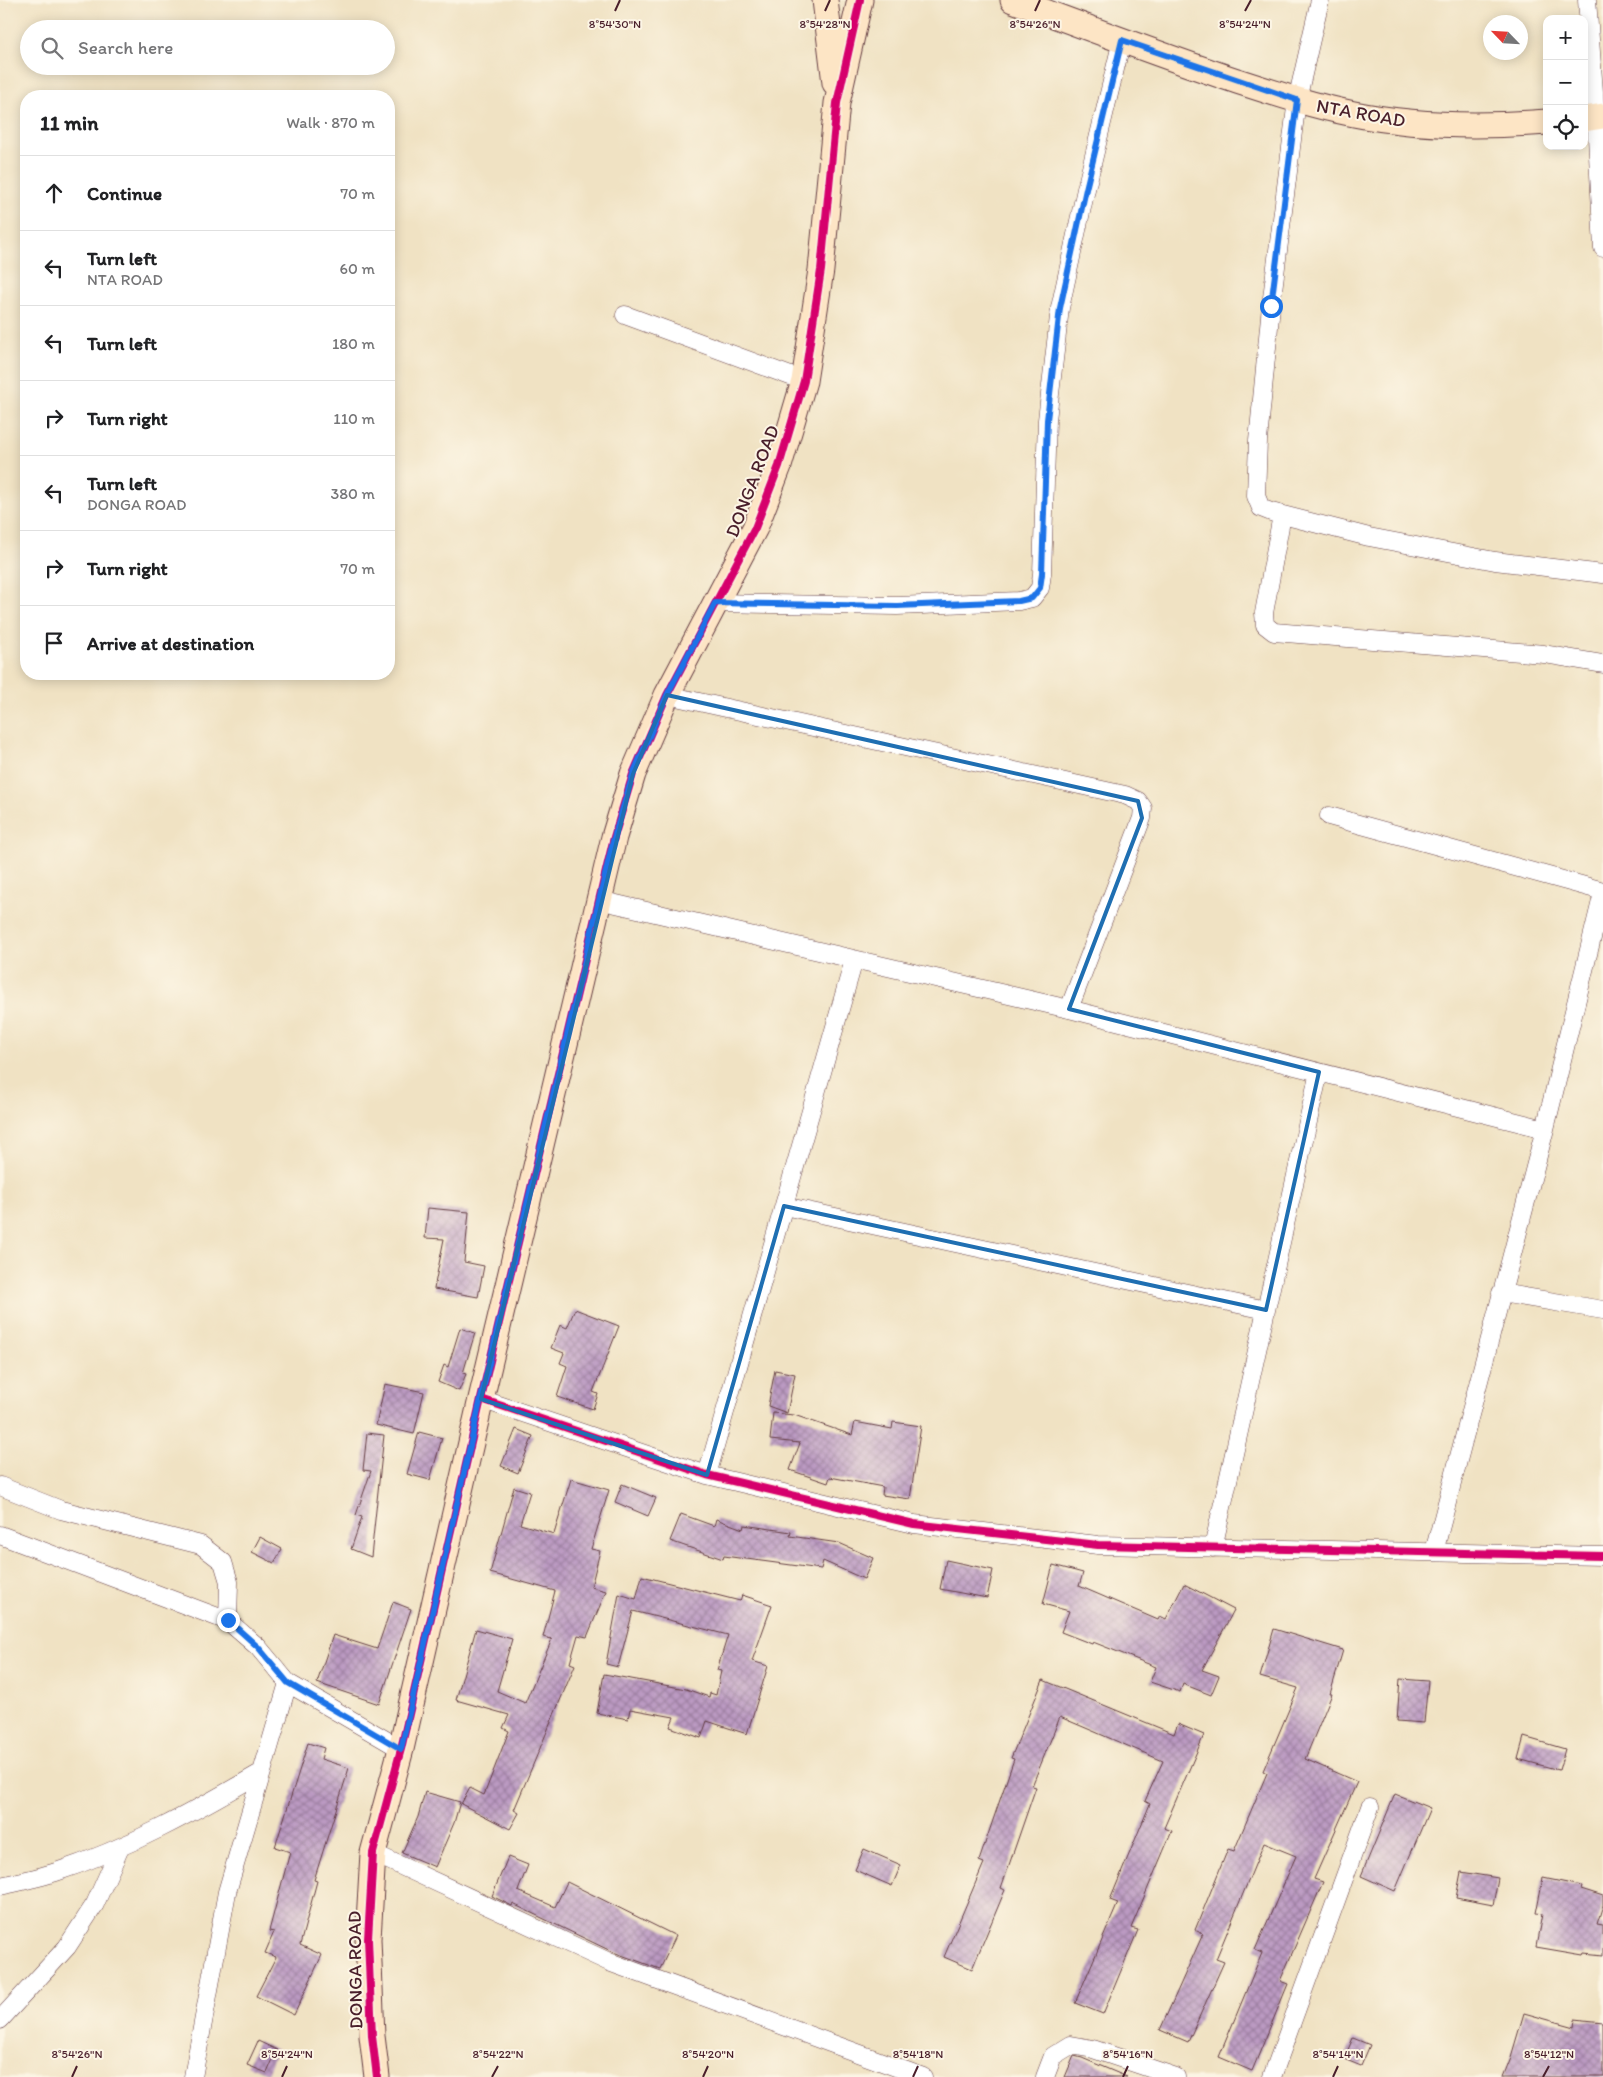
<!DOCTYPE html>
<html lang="en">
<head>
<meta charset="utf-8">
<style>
  body { margin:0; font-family:Itim,sans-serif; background:#f2f2f2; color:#202124 }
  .controls { position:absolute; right:15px; top:15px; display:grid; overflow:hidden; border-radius:10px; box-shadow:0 2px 12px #0003 }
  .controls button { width:45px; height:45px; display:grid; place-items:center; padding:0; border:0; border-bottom:1px solid #e0e0e0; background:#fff; color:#202124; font:25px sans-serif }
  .compass { position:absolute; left:1483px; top:15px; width:45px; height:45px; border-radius:50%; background:#fff; box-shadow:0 2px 12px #0003; rotate:295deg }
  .stop { position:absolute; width:15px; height:15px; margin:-11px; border:4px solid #1a73e8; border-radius:50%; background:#fff }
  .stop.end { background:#1a73e8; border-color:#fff; box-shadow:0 1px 5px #0008 }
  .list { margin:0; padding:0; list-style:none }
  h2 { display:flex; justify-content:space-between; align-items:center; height:65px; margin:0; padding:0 20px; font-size:21px }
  h2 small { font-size:16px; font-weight:400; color:#757577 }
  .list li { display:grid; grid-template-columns:32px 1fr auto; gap:15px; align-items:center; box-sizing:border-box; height:75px; padding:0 20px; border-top:1px solid #e0e0e0 }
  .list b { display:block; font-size:19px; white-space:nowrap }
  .list p { margin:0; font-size:16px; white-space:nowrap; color:#757577 }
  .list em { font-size:16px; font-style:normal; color:#757577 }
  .icon { flex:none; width:28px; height:28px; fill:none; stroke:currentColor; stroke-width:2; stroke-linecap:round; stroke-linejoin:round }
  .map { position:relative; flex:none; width:1603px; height:2077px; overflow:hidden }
  .search { position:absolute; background:#fff; box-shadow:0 2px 12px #0003; left:20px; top:20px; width:375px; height:55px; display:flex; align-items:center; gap:12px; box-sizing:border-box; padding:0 18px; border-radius:28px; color:#757577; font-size:19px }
  .panel { position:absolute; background:#fff; box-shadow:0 2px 12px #0003; left:20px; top:90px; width:375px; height:590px; border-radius:20px }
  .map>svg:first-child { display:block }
  .building { fill:url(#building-cross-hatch) }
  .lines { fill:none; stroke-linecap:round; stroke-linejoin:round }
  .street-casing { stroke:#633c42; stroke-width:19 }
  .secondary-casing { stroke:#633c42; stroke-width:27 }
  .street { stroke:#fff; stroke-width:18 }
  .secondary { stroke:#fde5c5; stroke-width:25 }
  .cycleway-casing { stroke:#fcf5e5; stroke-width:11 }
  .cycleway { stroke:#d6006c; stroke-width:8 }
  .route { stroke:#1a73e8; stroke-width:6 }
  .marked { fill:none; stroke:#1f6fb2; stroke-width:4; stroke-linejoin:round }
  .ticks { fill:none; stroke:#4a1f2b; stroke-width:2 }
  .labels { text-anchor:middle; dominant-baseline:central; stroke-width:4; stroke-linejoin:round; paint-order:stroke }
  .street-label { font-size:19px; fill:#4a1f2b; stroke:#fcf5e5 }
  .ticks-label { font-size:12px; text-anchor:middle; fill:#4a1f2b; stroke:#fcf5e5; stroke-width:4; stroke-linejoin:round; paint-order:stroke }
</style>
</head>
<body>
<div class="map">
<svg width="1603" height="2077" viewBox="0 0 1603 2077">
  <defs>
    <pattern id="building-cross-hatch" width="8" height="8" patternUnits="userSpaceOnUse" patternTransform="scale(1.25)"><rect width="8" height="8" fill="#bb9ac2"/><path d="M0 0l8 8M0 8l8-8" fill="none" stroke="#9a7d9e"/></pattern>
  </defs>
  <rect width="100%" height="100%" fill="#fcf5e5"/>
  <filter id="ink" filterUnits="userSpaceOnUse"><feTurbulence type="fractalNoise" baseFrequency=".02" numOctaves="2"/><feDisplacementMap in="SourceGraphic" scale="10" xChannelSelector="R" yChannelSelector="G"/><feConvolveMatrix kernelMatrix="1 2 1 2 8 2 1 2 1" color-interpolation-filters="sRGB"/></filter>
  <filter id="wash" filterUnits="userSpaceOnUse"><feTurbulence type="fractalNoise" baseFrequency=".0096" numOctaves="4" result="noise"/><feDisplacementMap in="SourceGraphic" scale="20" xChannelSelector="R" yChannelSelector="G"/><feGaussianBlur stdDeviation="1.12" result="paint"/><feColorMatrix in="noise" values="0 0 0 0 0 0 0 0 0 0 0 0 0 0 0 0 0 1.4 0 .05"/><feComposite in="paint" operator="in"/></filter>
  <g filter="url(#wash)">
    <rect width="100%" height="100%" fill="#f0e2c3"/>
    <g id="blocks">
      <path class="building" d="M428,1208l41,4 -5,50 20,4 -6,31 -44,-8 10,-50 -19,-1z
        M575,1309l44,17 -26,66 5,2 -5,15 -36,-12 10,-31 -7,-3 4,-10 -13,-5 9,-23 7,3z
        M460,1328l15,5 -12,40 3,1 -7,17 -21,-9 6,-17 4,2z
        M775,1370l20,4 -8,39 -19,-7z
        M385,1384l39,8 -10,42 -38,-9z
        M773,1413l21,2 58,20 3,-13 37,7 1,-7 28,4 -11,73 -28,-4 1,-8 -53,-10 -2,6 -38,-13 10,-27 -30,-3z
        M516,1429l17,7 -15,37 -17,-7z
        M419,1432l23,6 -12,42 -23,-6z
        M367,1433l17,2 -13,122 -20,-8 11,-32 -6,-2 15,-44 -8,-1z
        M571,1479l38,11 -18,59 9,2 -9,36 15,4 -19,46 -9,-2 -8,28 5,2 -61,145 5,3 -9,16 -49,-25 9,-16 14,7 25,-64 -6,-3 6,-13 -53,-15 20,-71 36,10 -15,52 28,12 27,-64 -9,-2 12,-46 -65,-18 24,-86 16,5 -10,32 34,10z
        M622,1484l34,14 -8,18 -33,-14z
        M681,1514l33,12 2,-7 27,10 1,-4 47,7 -1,4 49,7 34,15 -9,21 -41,-18 -2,8 -97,-13 -1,3 -53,-18z
        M260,1537l22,12 -8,14 -22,-11z
        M946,1560l47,10 -6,28 -47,-9z
        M1053,1565l30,8 -4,13 79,34 2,-4 6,3 18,-35 50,26 -32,60 17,6 -8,19 -28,-11 -3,8 -30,-10 6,-15 -63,-25 -1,2 -31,-12 8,-21 -26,-7z
        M642,1576l98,25 2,-6 30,10 -20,56 16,5 -21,68 -40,-13 -6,17 -31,-11 4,-10 -44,-8 -2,10 -31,-6 7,-39 82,15 23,8 1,-4 6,2 5,-24 -4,-1 11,-35 -95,-24 -15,56 -12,-3 13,-70 17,5z
        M393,1602l18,7 -32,95 -62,-21 16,-48 44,14z
        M1274,1629l69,21 -13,44h2l-27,65 52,23 -43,97 9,3 -43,99 8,3 -36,87 -33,-14 43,-104 -7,-3 41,-94 -32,-13 -48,116 8,3 -36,80 -28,-12 43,-96 -8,-4 33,-81 6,2 33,-78 -4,-2 35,-83 -38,-11z
        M1400,1679l28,2 -4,42 -27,-2z
        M1043,1680l131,54 4,-10 26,11 -40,93 8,3 -41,97 7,2 -35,84 -28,-11 43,-100 -8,-3 40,-96 -5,-3 18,-40 -103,-44 -28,69 4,1 -35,101 4,2 -33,79 -28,-12 40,-94 -5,-2 35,-102 -3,-1z
        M1524,1737l41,12 -6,21 -41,-11z
        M308,1743l16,5 -3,11 28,9 -35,112 3,1 -17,64 22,10 -28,60 -38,-19 20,-39 -11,-4 9,-21 -5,-1 21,-79 -15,-5z
        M425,1792l35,10 -6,21 -19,44 -33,-14 16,-36z
        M1395,1794l35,14 -35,83 -34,-15z
        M864,1849l37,16 -9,21 -37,-16z
        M508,1857l20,8 -10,26 37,16 12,-25 109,54 -16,33 -47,-17 -100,-48 -1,2 -20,-10z
        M1461,1872l37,6 -5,27 -37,-7z
        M1543,1878l39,8 -1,3 22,7v9l-6,19 6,1v30l-19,-2 -1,2 -47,-8 6,-33 -6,-1z
        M1524,2013l50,14 1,-8 28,3v55h-100l8,-20z
        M1353,2038l17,7 -9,21 -17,-7z
        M258,2041l19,9 -10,23 -20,-8z
        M1074,2056l8,2 45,19h-62z"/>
    </g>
  </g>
  <g filter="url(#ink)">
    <use href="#blocks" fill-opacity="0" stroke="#633c42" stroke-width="1"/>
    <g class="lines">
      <g class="street-casing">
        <path id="street" d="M1320,0l-23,100 -26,206 -13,135 -2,55 5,12 10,4 98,25 126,24 108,13
          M1587,0l9,118 7,130
          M625,315l179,66
          M1282,515l-18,98 1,12 9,7 270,22 59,10
          M715,603l182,3 122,-5 13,-3 8,-10 2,-14 5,-154 13,-112 26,-119 36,-149
          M667,695l458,100 13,6 5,7 -1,10 -73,191
          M1329,816l274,75
          M599,900l470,109 476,120
          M784,1206l482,104
          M1501,1293l102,17
          M481,1399l226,76 207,49 184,21 505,11
          M707,1475l147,-515
          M0,1486l61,24 140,35 22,17 6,20 -1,39
          M0,1535l228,86 30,26 30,36 113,66
          M1213,1548l106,-476
          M1434,1552l111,-423 58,-236
          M373,1853l236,109 314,115
          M0,1886c18,-4 38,-8 56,-14 73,-24 139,-61 206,-100
          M0,2020l67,-73 28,-43 25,-56
          M193,2077l34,-185 61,-209
          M1045,2077l8,-21 18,-11 22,4 83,28
          M1272,2077l98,-270"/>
      </g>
      <g class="secondary-casing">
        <path id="secondary" d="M825,0l10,83
          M1013,0c73,27 147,55 221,80 40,13 79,26 120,34 64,13 129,13 193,8
          M1584,119l19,-3
          M377,2077l-5,-41 -4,-97 5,-86 28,-104 80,-350 133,-562 19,-63 34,-79 88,-167 24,-62 25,-85 17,-111 16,-167 23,-103"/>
      </g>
      <use href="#street" class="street"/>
      <use href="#secondary" class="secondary"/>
      <g class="cycleway-casing">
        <path id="cycleway" d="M481,1399l226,76 207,49 184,21 505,11
          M377,2077l-5,-41 -4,-97 5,-86 28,-104 80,-350 133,-562 19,-63 34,-79 88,-167 24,-62 25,-85 17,-111 16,-167 23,-103"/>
      </g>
      <use href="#cycleway" class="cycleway"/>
    </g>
  </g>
  <g class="lines" filter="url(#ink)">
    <path class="route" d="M228,1620l30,27 30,36 113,66 80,-351 133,-561 19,-63 34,-79 48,-92 182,3 122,-5 13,-3 8,-10 2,-14 5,-154 13,-112 26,-119 36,-149 175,60 -26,206"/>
  </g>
  <path class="marked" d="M667,695l471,106 4,17 -73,191 250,63 -53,238 -482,-104 -77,269 -226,-76 152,-625z"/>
  <path class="ticks" d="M615,11l5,-11M825,11l5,-11M1035,11l5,-11M1245,11l6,-11M72,2077l5,-11M282,2077l5,-11M492,2077l6,-11M703,2077l5,-11M913,2077l5,-11M1123,2077l5,-11M1333,2077l5,-11M1543,2077l6,-11"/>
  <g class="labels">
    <g class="street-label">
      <text transform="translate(1361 113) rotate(10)">NTA ROAD</text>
      <text transform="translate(752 481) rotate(-69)">DONGA ROAD</text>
      <text transform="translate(355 1970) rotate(-91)">DONGA ROAD</text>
    </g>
  </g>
  <g class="ticks-label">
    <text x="615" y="28">8°54'30"N</text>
    <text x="825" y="28">8°54'28"N</text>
    <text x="1035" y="28">8°54'26"N</text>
    <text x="1245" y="28">8°54'24"N</text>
    <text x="77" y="2058">8°54'26"N</text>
    <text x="287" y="2058">8°54'24"N</text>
    <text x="498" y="2058">8°54'22"N</text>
    <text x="708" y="2058">8°54'20"N</text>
    <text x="918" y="2058">8°54'18"N</text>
    <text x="1128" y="2058">8°54'16"N</text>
    <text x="1338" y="2058">8°54'14"N</text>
    <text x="1549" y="2058">8°54'12"N</text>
  </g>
</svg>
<div class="controls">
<button>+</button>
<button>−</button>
<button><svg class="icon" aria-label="locate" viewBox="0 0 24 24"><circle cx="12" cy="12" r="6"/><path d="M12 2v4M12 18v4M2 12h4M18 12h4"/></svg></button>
</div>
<svg class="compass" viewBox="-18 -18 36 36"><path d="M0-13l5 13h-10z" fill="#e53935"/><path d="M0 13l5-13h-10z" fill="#757577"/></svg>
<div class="stop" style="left:1271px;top:306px"></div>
<div class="stop end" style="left:228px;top:1620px"></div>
<div class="search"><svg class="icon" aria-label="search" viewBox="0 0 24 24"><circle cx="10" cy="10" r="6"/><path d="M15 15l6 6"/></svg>Search here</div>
<section class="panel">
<h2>11 min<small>Walk · 870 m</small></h2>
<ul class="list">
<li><svg class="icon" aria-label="ahead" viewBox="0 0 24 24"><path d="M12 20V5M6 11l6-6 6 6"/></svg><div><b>Continue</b></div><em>70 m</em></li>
<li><svg class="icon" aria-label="left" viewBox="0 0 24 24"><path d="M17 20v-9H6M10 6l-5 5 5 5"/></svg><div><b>Turn left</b><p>NTA ROAD</p></div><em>60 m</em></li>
<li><svg class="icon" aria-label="left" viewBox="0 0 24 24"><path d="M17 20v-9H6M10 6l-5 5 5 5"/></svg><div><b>Turn left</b></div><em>180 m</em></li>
<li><svg class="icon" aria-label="right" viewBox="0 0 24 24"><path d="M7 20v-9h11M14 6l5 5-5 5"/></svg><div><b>Turn right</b></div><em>110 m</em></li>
<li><svg class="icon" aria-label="left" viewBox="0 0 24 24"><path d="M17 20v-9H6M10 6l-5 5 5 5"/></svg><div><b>Turn left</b><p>DONGA ROAD</p></div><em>380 m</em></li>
<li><svg class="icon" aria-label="right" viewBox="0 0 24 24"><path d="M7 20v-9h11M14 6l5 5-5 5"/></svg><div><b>Turn right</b></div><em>70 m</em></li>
<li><svg class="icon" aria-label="arrive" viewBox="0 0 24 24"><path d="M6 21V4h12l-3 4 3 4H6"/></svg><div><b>Arrive at destination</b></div></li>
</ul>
</section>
</div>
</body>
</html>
